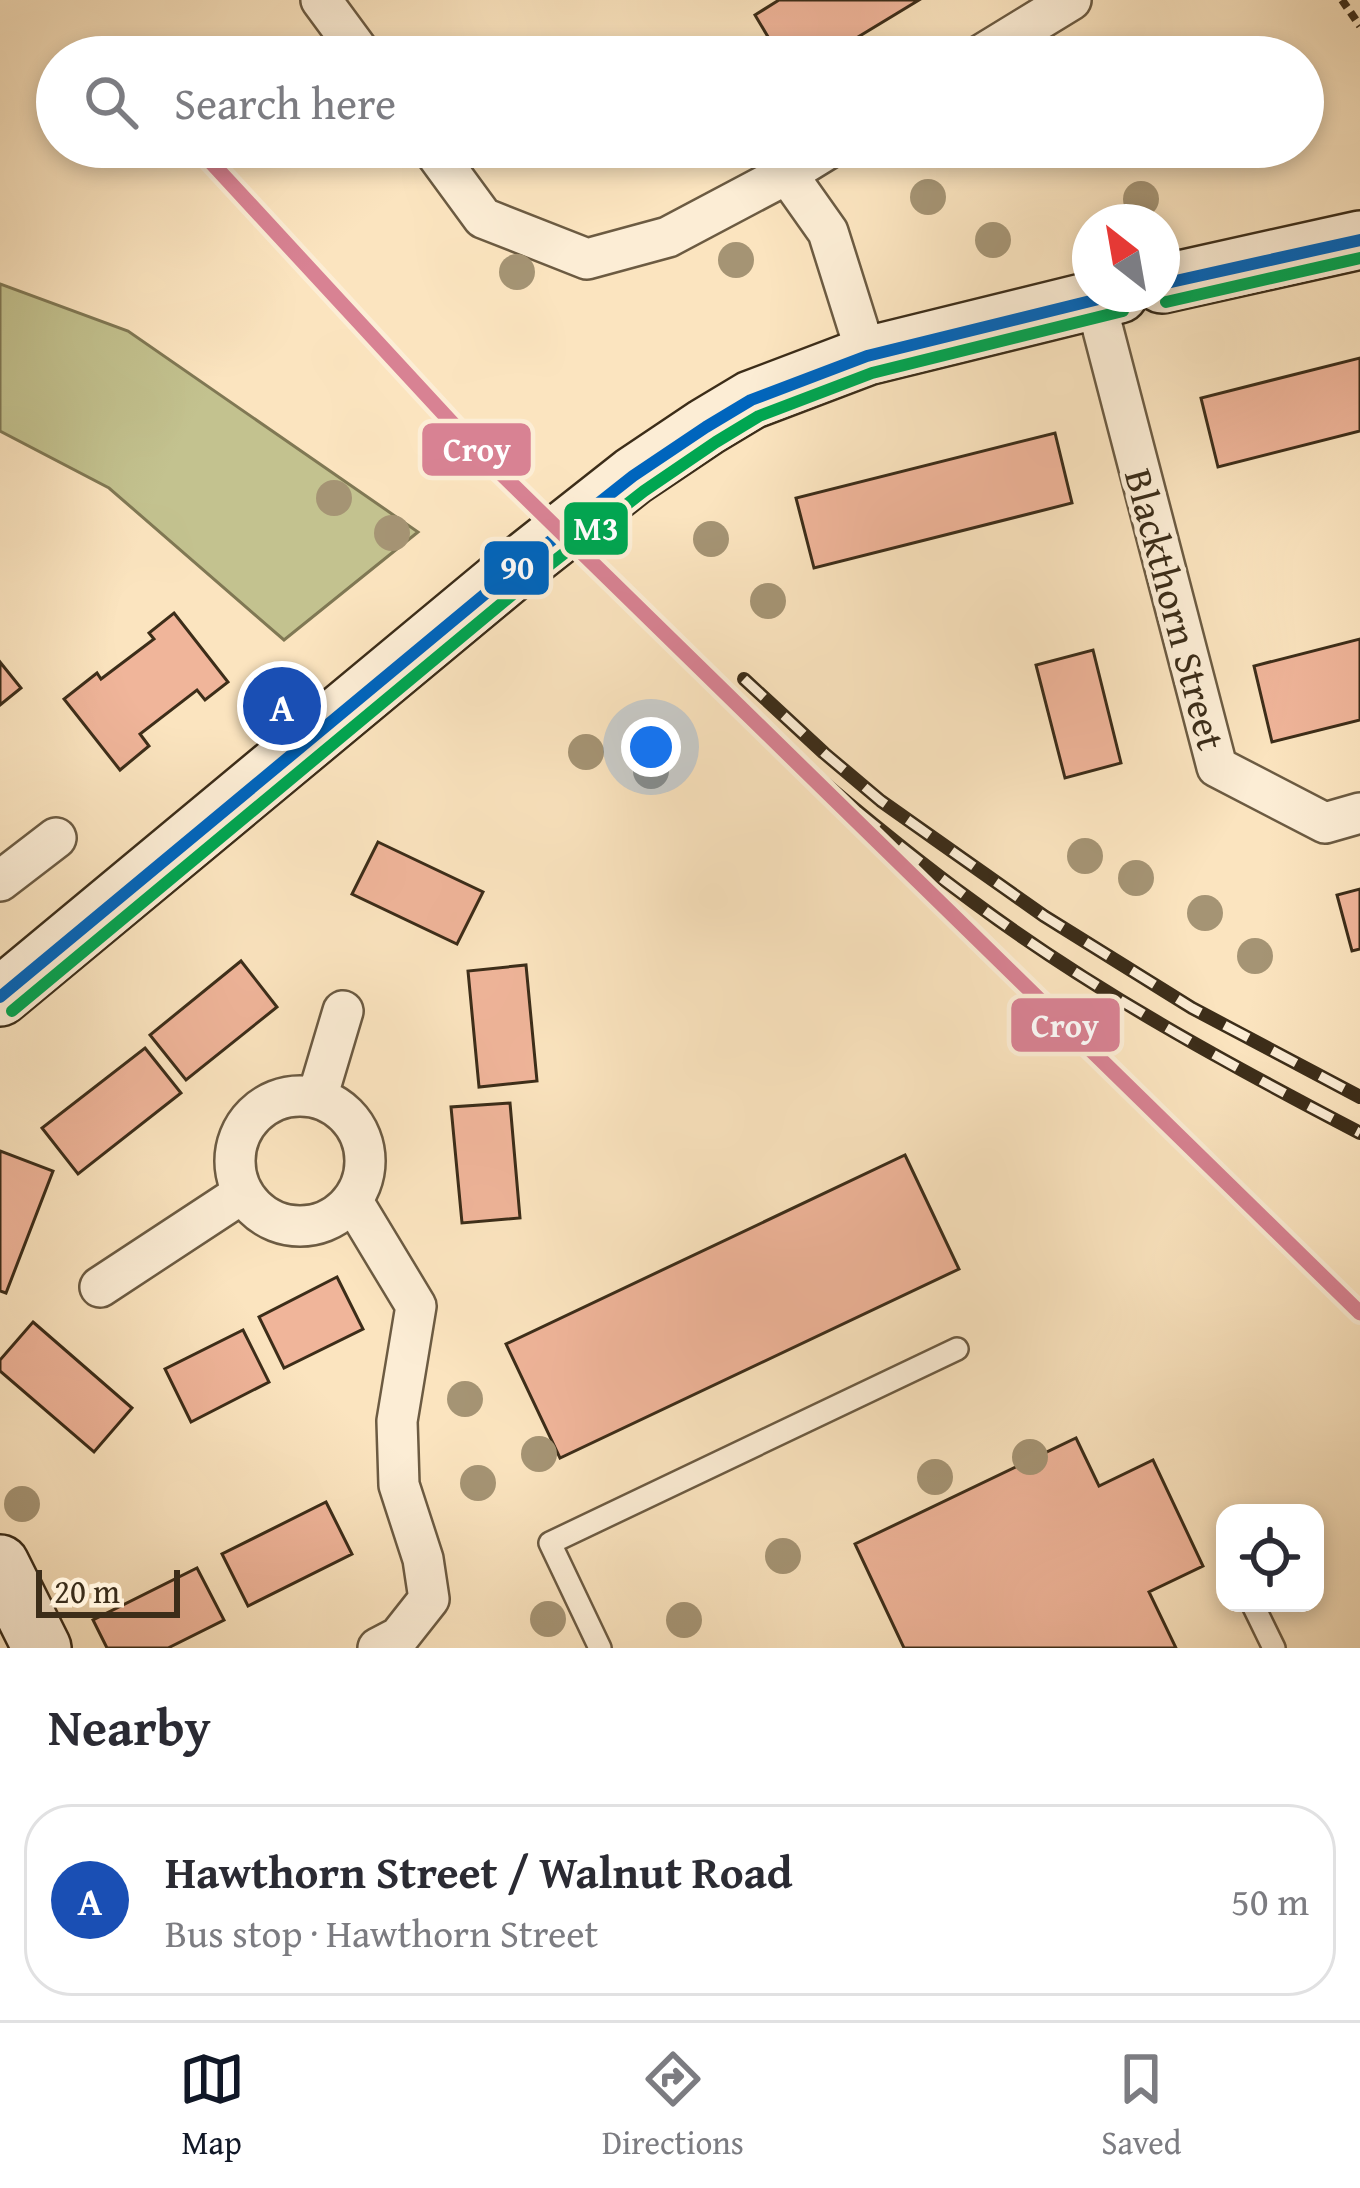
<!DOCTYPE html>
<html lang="en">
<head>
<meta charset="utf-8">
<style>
  body { margin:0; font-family:"Gentium Book Plus",serif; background:#f7f7f7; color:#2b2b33 }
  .controls { position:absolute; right:36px; bottom:36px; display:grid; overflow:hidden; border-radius:24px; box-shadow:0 6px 18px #0003 }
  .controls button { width:108px; height:108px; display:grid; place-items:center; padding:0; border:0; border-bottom:3px solid #e1e1e2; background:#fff; color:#2b2b33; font:60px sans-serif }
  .compass { position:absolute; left:1072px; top:204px; width:108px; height:108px; border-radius:50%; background:#fff; box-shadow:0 6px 18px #0003; rotate:329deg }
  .scale { position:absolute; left:36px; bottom:30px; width:144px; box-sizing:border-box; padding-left:12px; border:6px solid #3c2d19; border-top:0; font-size:33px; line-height:42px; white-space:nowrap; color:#3c2d19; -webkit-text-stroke:9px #fcedd5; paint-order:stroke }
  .you { position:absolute; left:651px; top:747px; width:42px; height:42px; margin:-30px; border:9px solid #fff; border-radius:50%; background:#1a73e8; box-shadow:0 0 0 18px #1a73e833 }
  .badge { display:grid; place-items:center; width:78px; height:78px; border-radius:50%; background:#111827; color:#fff; font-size:39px; font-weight:700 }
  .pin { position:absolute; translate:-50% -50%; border:6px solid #fff; box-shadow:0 3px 12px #0006 }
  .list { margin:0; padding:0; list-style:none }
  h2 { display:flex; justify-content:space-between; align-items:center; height:156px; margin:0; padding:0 48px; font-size:51px }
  h2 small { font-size:39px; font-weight:400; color:#7c7c81 }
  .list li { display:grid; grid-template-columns:78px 1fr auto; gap:36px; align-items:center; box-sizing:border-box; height:192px; margin:0 24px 24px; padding:0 24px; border:3px solid #e1e1e2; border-radius:48px }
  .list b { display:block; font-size:45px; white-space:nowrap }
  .list p { margin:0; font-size:39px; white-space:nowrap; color:#7c7c81 }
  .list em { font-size:39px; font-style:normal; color:#7c7c81 }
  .icon { flex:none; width:66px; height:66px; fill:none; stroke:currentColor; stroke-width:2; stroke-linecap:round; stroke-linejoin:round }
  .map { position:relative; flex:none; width:1360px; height:1648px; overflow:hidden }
  .search { position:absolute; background:#fff; box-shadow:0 6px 18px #0003; left:36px; right:36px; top:36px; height:132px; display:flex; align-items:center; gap:30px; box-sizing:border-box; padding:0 42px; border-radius:66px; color:#7c7c81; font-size:45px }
  .sheet { height:372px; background:#fff }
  nav { display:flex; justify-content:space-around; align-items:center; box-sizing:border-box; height:168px; border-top:3px solid #e1e1e2; background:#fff; font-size:33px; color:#7c7c81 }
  nav a { display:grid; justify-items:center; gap:6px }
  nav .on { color:#111827 }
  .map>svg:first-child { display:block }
  .green { fill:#c3c28f; stroke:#807854; stroke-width:3 }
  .building { fill:#f0b59a; stroke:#3c2d19; stroke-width:3 }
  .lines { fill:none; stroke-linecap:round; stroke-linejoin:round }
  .lane-casing { stroke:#6c5b42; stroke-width:26 }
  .street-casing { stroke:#6c5b42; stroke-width:44 }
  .secondary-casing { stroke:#3c2d19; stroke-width:62 }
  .path { stroke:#3c2d19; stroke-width:8; stroke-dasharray:9 6; stroke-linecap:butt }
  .lane { stroke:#fcedd5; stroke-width:21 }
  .street { stroke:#fcedd5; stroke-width:39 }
  .secondary { stroke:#fcedd5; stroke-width:57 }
  .rail-casing { stroke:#3c2d19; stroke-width:14 }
  .rail { stroke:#fcedd5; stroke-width:9; stroke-dasharray:27; stroke-linecap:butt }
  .bus-1-casing { stroke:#fcedd5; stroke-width:21 }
  .bus-2-casing { stroke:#fcedd5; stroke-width:21 }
  .bus-1 { stroke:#0065bd; stroke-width:12 }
  .bus-2 { stroke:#00a651; stroke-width:12 }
  .rail-1-casing { stroke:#fcedd5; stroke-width:24 }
  .rail-1 { stroke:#d88293; stroke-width:15 }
  .tree { fill:#a59474 }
  .labels { text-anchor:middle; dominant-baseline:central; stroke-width:10; stroke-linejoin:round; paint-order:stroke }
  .street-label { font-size:39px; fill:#3c2d19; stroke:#fcedd5 }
  .line-badge { stroke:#fcedd5; stroke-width:4.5 }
  .badge-label { font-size:33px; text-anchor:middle; font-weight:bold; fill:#fff }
</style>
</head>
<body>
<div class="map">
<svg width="1360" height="1648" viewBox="0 0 1360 1648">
  <rect width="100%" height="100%" fill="#fbe4bf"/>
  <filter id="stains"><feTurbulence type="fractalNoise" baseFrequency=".00167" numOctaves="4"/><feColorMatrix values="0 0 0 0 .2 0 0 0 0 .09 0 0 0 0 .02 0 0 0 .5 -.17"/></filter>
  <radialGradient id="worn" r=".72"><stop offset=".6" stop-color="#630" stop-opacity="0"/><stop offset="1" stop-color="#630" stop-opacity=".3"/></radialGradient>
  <path class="green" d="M0,284l128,47 290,201 -134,108 -175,-152 -109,-57z"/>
  <path class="building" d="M779,0h140l-94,57h-45l-25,-42z
    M1360,358v73l-142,36 -17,-69z
    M1055,433l17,70 -258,65 -18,-70z
    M174,613l54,69 -23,18 -8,-10 -57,44 9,12 -29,24 -56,-71 33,-26 4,6 53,-40 -5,-6z
    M1360,639v81l-88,22 -18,-76z
    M1093,650l28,113 -56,15 -29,-113z
    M0,662l21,26 -21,17z
    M378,842l105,50 -26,52 -105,-50z
    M1360,889v60l-8,2 -15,-56z
    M241,961l36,46 -91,73 -36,-45z
    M526,965l11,116 -58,6 -11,-116z
    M145,1048l36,45 -103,81 -36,-46z
    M510,1103l10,115 -58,5 -11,-116z
    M0,1151l53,20 -47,122 -6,-2z
    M905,1155l54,114 -399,189 -54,-114z
    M337,1277l26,52 -79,39 -25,-51z
    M33,1322l99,86 -38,44 -94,-81v-11z
    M243,1330l26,52 -78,40 -26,-53z
    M1076,1438l23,48 54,-26 50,106 -54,26 27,56h-272l-49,-104z
    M326,1502l26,52 -104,52 -26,-52z
    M197,1568l27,52 -56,28h-61l-14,-28z"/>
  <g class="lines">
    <g class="lane-casing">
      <path id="lane" d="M1252,1603l22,45
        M600,1648l-50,-105 407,-194"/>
    </g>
    <g class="street-casing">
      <path id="street" d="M321,0l42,57
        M978,57l93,-57
        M431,147l52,71 104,41 81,-22 119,-63 44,-27
        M787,174l41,58 39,124
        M1095,299l122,468 108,56 35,-10
        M0,881l56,-43
        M235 1161a65 65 0 1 1 130 0a65 65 0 1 1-130 0Z
        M317,1098l26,-87
        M352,1200l64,106 -19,115 2,64 24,74 6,40 -30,38 -21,11
        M100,1287l143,-94"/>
    </g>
    <g class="secondary-casing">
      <path id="secondary" d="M1162,284l198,-44
        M0,997l514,-427 119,-94 73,-49 45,-27 116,-44 252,-62
        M0,1564l42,84"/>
    </g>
    <path class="path" d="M1342,0l18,26"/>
    <use href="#lane" class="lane"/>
    <use href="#street" class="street"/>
    <use href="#secondary" class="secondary"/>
    <g class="rail-casing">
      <path id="rail" d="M744,679l80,74 57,48 163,115 148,92 168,89
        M735,705c77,69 156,137 240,198 120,89 253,161 385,230"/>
    </g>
    <use href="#rail" class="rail"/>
    <g class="bus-1-casing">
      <path id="bus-1" d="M1162,284l198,-44
        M0,997l514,-427 119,-94 73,-49 45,-27 116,-44 252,-62"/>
    </g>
    <g class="bus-2-casing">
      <path id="bus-2" d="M1166,302l194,-44
        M12,1011l513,-427 119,-93 72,-49 43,-26 113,-43 251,-62"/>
    </g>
    <use href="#bus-1" class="bus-1"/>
    <use href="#bus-2" class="bus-2"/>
    <g class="rail-1-casing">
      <path id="rail-1" d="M197,147l281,304 882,862"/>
    </g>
    <use href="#rail-1" class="rail-1"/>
  </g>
  <g class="tree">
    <circle cx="928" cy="197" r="18"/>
    <circle cx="1141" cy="199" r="18"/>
    <circle cx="993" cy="240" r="18"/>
    <circle cx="736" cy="260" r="18"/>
    <circle cx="517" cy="272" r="18"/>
    <circle cx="334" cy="498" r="18"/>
    <circle cx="392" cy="533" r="18"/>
    <circle cx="711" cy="539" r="18"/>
    <circle cx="768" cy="601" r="18"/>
    <circle cx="586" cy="752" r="18"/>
    <circle cx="651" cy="771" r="18"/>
    <circle cx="1085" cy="856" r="18"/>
    <circle cx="1136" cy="878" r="18"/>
    <circle cx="1205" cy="913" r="18"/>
    <circle cx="1255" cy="956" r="18"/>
    <circle cx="465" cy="1399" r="18"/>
    <circle cx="539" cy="1454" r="18"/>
    <circle cx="1030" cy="1457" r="18"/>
    <circle cx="935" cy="1477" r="18"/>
    <circle cx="478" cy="1483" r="18"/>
    <circle cx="22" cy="1504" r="18"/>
    <circle cx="783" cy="1556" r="18"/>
    <circle cx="548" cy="1619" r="18"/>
    <circle cx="684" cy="1620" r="18"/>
  </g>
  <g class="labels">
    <g class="street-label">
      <text transform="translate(1176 609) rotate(75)">Blackthorn Street</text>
    </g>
  </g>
  <g class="line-badge">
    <rect x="420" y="421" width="113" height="57" rx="12" fill="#d88293"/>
    <rect x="562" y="500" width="68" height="57" rx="12" fill="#00a651"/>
    <rect x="482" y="539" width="69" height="58" rx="12" fill="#0065bd"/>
    <rect x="1009" y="996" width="113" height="58" rx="12" fill="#d88293"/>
  </g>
  <g class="badge-label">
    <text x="477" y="461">Croy</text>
    <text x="596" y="540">M3</text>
    <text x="517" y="579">90</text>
    <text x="1065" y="1037">Croy</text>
  </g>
  <rect width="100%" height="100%" filter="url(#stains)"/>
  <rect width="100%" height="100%" fill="url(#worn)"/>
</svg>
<div class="controls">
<button><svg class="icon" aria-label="locate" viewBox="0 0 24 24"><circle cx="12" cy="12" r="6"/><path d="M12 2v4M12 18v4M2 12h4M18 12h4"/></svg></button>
</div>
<svg class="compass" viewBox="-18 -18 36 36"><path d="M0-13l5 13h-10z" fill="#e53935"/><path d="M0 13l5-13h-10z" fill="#7c7c81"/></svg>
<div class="scale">20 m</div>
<div class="you"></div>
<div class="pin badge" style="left:282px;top:706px;background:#1a4fb4">A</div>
<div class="search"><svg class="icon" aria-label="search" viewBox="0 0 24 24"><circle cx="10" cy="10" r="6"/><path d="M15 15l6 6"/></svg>Search here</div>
</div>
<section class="sheet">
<h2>Nearby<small></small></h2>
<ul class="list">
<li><span class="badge" style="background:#1a4fb4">A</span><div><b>Hawthorn Street / Walnut Road</b><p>Bus stop · Hawthorn Street</p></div><em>50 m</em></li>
</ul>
</section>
<nav>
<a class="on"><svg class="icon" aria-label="map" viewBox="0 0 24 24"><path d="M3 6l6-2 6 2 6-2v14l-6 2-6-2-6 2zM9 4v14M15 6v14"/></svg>Map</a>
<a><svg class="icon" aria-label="directions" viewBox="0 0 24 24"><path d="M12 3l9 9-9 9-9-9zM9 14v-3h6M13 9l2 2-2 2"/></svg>Directions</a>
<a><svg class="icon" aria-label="saved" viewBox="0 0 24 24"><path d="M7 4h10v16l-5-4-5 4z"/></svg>Saved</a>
</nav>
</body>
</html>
